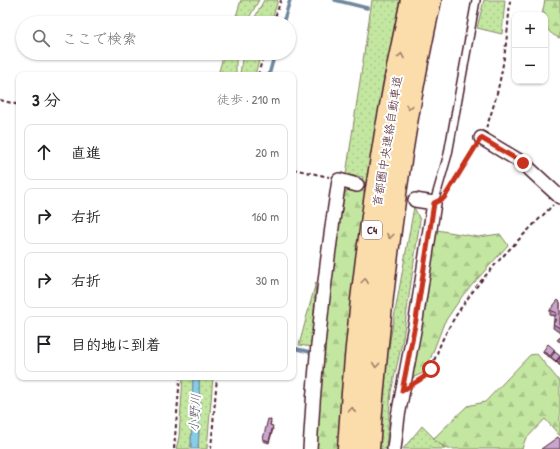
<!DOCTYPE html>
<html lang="ja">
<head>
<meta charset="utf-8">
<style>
  body { margin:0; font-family:"Patrick Hand","Klee One",sans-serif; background:#f6f6f6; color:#202124 }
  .controls { position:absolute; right:12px; top:12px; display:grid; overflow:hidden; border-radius:8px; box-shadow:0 1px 3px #0004 }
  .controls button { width:36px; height:36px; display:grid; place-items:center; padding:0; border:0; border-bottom:1px solid #e0e0e0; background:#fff; color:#202124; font:20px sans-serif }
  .stop { position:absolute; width:12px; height:12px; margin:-9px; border:3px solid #c8321e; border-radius:50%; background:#fff }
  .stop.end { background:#c8321e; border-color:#fff; box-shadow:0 1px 4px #0008 }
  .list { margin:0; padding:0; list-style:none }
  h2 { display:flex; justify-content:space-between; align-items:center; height:52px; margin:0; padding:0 16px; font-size:17px }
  h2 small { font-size:13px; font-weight:400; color:#757577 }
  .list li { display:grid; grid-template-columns:26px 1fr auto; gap:12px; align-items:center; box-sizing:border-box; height:56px; margin:0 8px 8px; padding:0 8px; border:1px solid #e0e0e0; border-radius:8px }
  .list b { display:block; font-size:15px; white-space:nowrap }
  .list em { font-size:13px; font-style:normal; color:#757577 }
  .icon { flex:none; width:22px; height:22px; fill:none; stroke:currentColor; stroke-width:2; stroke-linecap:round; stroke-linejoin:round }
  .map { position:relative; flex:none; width:560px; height:449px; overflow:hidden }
  .search { position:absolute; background:#fff; box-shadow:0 1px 3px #0004; left:16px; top:16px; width:280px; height:44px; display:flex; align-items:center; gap:10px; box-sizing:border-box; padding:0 14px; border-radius:22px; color:#757577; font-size:15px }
  .panel { position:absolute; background:#fff; box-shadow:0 1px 3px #0004; left:16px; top:72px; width:280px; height:308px; border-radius:8px }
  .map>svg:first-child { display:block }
  .grass { fill:url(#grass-dots); stroke:#868366 }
  .forest { fill:url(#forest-firs); stroke:#868366 }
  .water { fill:url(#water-ripples); stroke:#6f879d }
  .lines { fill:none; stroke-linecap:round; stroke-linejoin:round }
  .stream { stroke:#6f879d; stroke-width:3.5 }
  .lane-casing { stroke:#4a1f2b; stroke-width:10 }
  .street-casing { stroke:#4a1f2b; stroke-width:16 }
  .highway-casing { stroke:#4a1f2b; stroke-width:25 }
  .path { stroke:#4a1f2b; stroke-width:2; stroke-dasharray:4 3; stroke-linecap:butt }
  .lane { stroke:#fff; stroke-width:7 }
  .street { stroke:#fff; stroke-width:13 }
  .highway { stroke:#fbddab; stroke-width:22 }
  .wall { fill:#ae8eb1; stroke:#4a1f2b }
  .building { fill:#caa5ce; stroke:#4a1f2b }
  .oneway { stroke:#a27e6b }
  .route { stroke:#c8321e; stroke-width:5 }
  .labels { text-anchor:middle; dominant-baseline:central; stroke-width:4; stroke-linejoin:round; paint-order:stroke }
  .shield { fill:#fff; stroke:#80626b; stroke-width:1 }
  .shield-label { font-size:11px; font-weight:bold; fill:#4a1f2b }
  .street-label { font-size:12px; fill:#4a1f2b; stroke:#fff }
  .water-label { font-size:13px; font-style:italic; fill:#5c5364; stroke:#fff }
</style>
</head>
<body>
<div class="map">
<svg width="560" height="449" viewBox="0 0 560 449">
  <defs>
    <pattern id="grass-dots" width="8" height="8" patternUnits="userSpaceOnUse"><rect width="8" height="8" fill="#c3e7a0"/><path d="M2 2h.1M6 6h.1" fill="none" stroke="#a9c68a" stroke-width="1.8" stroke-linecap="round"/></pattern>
    <pattern id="forest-firs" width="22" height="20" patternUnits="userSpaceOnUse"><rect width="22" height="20" fill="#c3e7a0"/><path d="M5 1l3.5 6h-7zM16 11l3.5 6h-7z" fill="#a9c68a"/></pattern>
    <pattern id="water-ripples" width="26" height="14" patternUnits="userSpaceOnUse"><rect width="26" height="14" fill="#87cde9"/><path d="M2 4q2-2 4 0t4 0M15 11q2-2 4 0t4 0" fill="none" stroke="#76b0c8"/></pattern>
  </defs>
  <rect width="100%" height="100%" fill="#fff"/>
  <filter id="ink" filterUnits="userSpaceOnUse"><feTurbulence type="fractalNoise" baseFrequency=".025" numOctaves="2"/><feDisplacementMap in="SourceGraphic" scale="8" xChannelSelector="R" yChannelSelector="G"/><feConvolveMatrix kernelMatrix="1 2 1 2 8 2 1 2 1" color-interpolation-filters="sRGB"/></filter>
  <g filter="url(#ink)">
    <path class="grass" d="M241,0h18l-9,16v7h-16z
      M264,0h14l-7,23h-17v-4z
      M372,0h29l-17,77 -16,106 -6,-1 1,-5 -17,-2z
      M484,0h21l-3,34 -25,-6z
      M224,53h12v22h-18z
      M240,53h21l-6,22h-15l2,-16z
      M414,207l6,13 -17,118 -12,54 -5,57h-7l8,-92z
      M316,282l-4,65 -13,-2z
      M183,377h10l-2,72h-15l3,-12z
      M199,377h14l-6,72h-9l2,-39z
      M422,426l23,23h-42z"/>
    <path class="forest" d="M545,0h15v38c-12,-4 -15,-11 -15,-23h-3z
      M350,189l19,3 -29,257h-24l4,-62 20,-188 5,-7z
      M437,230l41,7 22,-3 8,11 -45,50 -19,28 -16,42 -5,8 -13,6 12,-80z
      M537,354l23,28v54l-15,-17 -20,21 -3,9h-75l-14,-10 34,-33 18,-4 45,-47z"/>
    <path class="water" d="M193,377h6l1,33 -2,39h-7z"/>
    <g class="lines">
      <path class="stream" d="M335,0l32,8
        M283,23l7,-23
        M269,75l6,-22
        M293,348l17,4"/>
      <g class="lane-casing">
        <path id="lane" d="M434,203l14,-49 28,-154"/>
      </g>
      <g class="street-casing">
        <path id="street" d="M481,138l42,25 37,34
          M310,449c5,-90 15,-180 29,-269l18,5
          M394,449l4,-33 18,-96 18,-117 -19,-3"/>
      </g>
      <g class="highway-casing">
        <path id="highway" d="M349,449c9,-150 31,-302 63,-449
          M368,449c11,-150 29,-302 62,-449"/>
      </g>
      <path class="path" d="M273,23l8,-23
        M258,75l6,-22
        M0,100l19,5
        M486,128c16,-42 21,-84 24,-128
        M293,169l36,8
        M447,193l28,-46
        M417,382c18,-12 19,-32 29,-49 26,-50 68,-88 107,-128
        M174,449l6,-72
        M211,449l6,-72"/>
      <use href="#lane" class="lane"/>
      <use href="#street" class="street"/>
      <use href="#highway" class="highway"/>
    </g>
    <path class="wall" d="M560,302v31l-7,-5 1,-10 1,-2 -5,-1v-5z
      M543,351l12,1 5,5v9l-3,-3v-1l-1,1 -5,-4v-1l-8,-5z
      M271,422l-1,3 3,4 -4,14 -6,-2v-2z"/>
    <path class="building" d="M558,300l2,2v26l-7,-4 3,-4 -2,-2 3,-5 -7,-3z
      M560,337v5l-3,-2z
      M548,344l7,6 -5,6 -7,-5z
      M555,352l5,4 -4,5 -5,-4z
      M560,357v6l-3,-2z
      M268,419l3,1 -1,5 3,1 -4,15 -6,-2z
      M558,437l2,2v10h-19z"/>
    <defs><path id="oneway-chevron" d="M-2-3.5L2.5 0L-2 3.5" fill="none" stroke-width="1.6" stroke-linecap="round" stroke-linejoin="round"/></defs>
    <g class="oneway">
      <use href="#oneway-chevron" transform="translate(401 56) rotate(-79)"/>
      <use href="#oneway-chevron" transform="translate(409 107) rotate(100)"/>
      <use href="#oneway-chevron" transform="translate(390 236) rotate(97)"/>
      <use href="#oneway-chevron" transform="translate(365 281) rotate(-83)"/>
      <use href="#oneway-chevron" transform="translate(376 365) rotate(95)"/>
      <use href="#oneway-chevron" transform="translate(352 410) rotate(-85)"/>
    </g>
  </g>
  <g class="lines" filter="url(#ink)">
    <path class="route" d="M431,369l-7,8 -22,14 14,-71 18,-117 10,-5 37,-60 42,25"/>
  </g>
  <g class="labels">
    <rect class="shield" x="362" y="221" width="20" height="18" rx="3"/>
    <g class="shield-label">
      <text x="372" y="230">C4</text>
    </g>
    <g class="street-label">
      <text transform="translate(387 141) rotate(-81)">首都圏中央連絡自動車道</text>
    </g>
    <g class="water-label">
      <text transform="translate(194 413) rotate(-86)">小野川</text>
    </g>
  </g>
</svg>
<div class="controls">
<button>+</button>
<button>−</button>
</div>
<div class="stop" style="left:431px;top:369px"></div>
<div class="stop end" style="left:523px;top:163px"></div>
<div class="search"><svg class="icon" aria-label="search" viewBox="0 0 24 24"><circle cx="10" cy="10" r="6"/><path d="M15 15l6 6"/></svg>ここで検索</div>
<section class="panel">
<h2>3 分<small>徒歩 · 210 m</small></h2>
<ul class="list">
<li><svg class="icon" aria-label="ahead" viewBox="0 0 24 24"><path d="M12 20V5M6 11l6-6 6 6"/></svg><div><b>直進</b></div><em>20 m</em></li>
<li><svg class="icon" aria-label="right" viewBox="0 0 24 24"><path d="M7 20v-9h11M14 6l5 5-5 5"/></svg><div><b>右折</b></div><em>160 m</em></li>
<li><svg class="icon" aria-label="right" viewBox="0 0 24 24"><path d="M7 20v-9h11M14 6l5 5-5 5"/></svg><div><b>右折</b></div><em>30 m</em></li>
<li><svg class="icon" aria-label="arrive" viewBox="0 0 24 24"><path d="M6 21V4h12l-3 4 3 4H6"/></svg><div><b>目的地に到着</b></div></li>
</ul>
</section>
</div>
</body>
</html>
